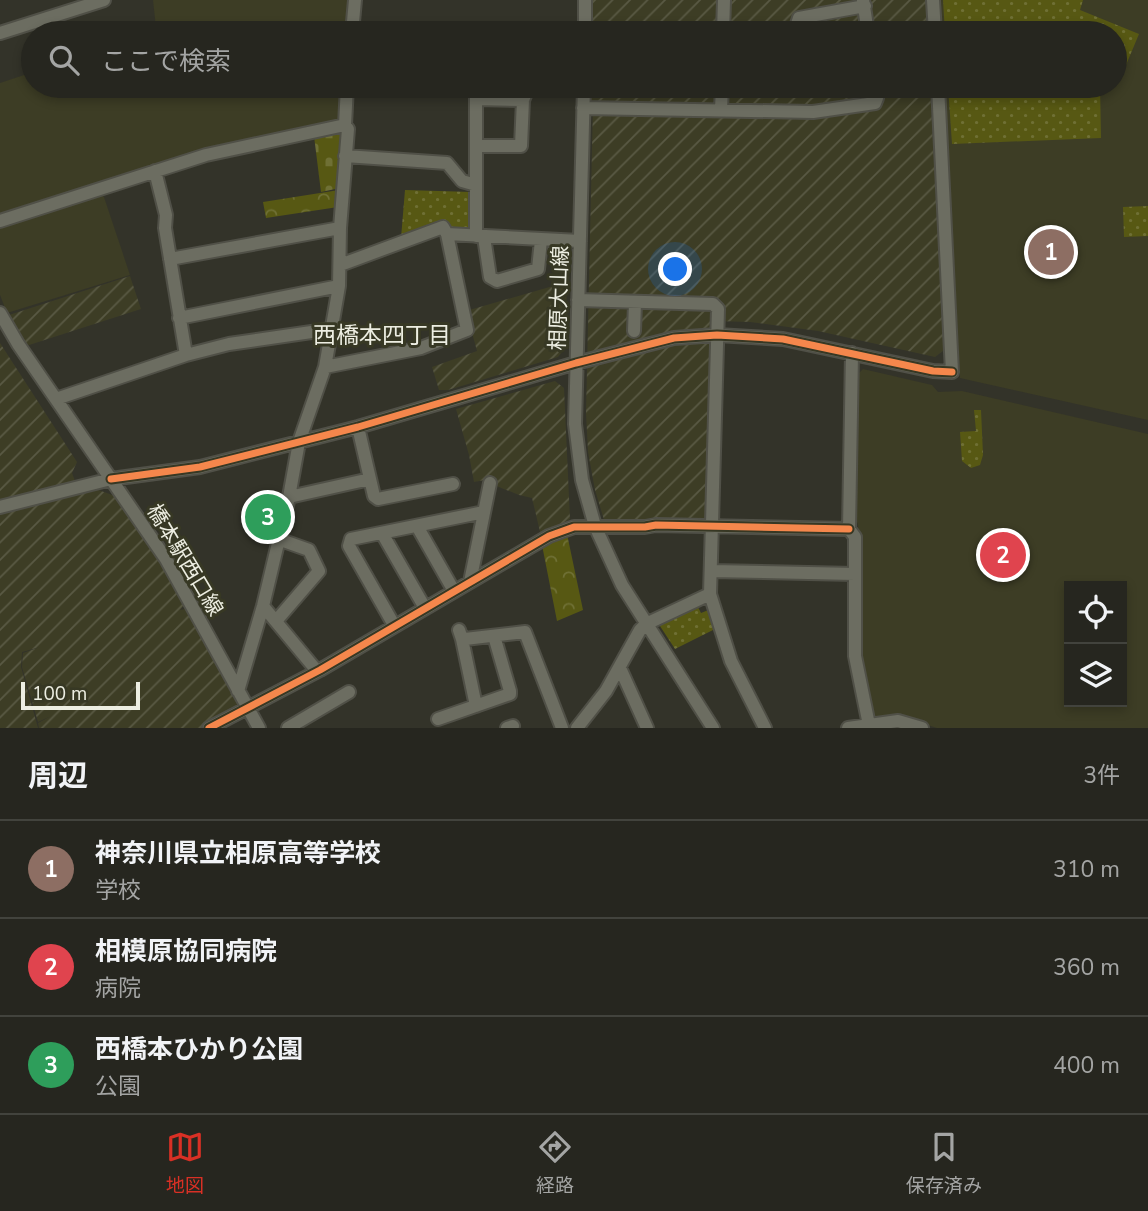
<!DOCTYPE html>
<html lang="ja">
<head>
<meta charset="utf-8">
<style>
  body { margin:0; font-family:"Nunito Sans","Noto Sans JP",sans-serif; background:#32322c; color:#f1f3f6 }
  .controls { position:absolute; right:21px; bottom:21px; display:grid; overflow:hidden; border-radius:0px; box-shadow:0 4px 10px #0003 }
  .controls button { width:63px; height:63px; display:grid; place-items:center; padding:0; border:0; border-bottom:2px solid #42433d; background:#26261f; color:#f1f3f6; font:35px sans-serif }
  .scale { position:absolute; left:21px; bottom:18px; width:119px; box-sizing:border-box; padding-left:7px; border:4px solid #edeee2; border-top:0; font-size:19px; line-height:24px; white-space:nowrap; color:#edeee2; -webkit-text-stroke:5px #373824; paint-order:stroke }
  .you { position:absolute; left:676px; top:270px; width:24px; height:24px; margin:-18px; border:5px solid #fff; border-radius:50%; background:#1a73e8; box-shadow:0 0 0 10px #1a73e833 }
  .badge { display:grid; place-items:center; width:46px; height:46px; border-radius:50%; background:#d93025; color:#fff; font-size:23px; font-weight:700 }
  .pin { position:absolute; translate:-50% -50%; border:4px solid #fff; box-shadow:0 2px 7px #0006 }
  .list { margin:0; padding:0; list-style:none }
  h2 { display:flex; justify-content:space-between; align-items:center; height:91px; margin:0; padding:0 28px; font-size:30px }
  h2 small { font-size:23px; font-weight:400; color:#a4a5a4 }
  .list li { display:grid; grid-template-columns:46px 1fr auto; gap:21px; align-items:center; box-sizing:border-box; height:98px; padding:0 28px; border-top:2px solid #42433d }
  .list b { display:block; font-size:26px; white-space:nowrap }
  .list p { margin:0; font-size:23px; white-space:nowrap; color:#a4a5a4 }
  .list em { font-size:23px; font-style:normal; color:#a4a5a4 }
  .icon { flex:none; width:38px; height:38px; fill:none; stroke:currentColor; stroke-width:2; stroke-linecap:round; stroke-linejoin:round }
  .map { position:relative; flex:none; width:1148px; height:728px; overflow:hidden }
  .search { position:absolute; background:#26261f; box-shadow:0 4px 10px #0003; left:21px; right:21px; top:21px; height:77px; display:flex; align-items:center; gap:18px; box-sizing:border-box; padding:0 24px; border-radius:38px; color:#a4a5a4; font-size:26px }
  .sheet { height:385px; background:#26261f }
  nav { display:flex; justify-content:space-around; align-items:center; box-sizing:border-box; height:98px; border-top:2px solid #42433d; background:#26261f; font-size:19px; color:#a4a5a4 }
  nav a { display:grid; justify-items:center; gap:4px }
  nav .on { color:#d93025 }
  .map>svg:first-child { display:block }
  .built { fill:#3d3d25; fill-rule:evenodd }
  .industrial { fill:url(#industrial-furrows) }
  .grass { fill:url(#grass-dots) }
  .forest { fill:url(#forest-crowns) }
  .cemetery { fill:url(#cemetery-stones) }
  .lines { fill:none; stroke-linecap:round; stroke-linejoin:round }
  .minor-casing { stroke:#505047; stroke-width:16 }
  .minor { stroke:#6c6d61; stroke-width:12 }
  .cycleway-casing { stroke:#373824; stroke-width:11 }
  .cycleway { stroke:#f5874c; stroke-width:7 }
  .labels { text-anchor:middle; dominant-baseline:central; stroke-width:6; stroke-linejoin:round; paint-order:stroke }
  .street-label { font-size:21px; fill:#edeee2; stroke:#373824 }
  .neighbourhood-label { font-size:23px; fill:#edeee2; stroke:#373824 }
</style>
</head>
<body>
<div class="map">
<svg width="1148" height="728" viewBox="0 0 1148 728">
  <defs>
    <pattern id="industrial-furrows" width="10" height="10" patternUnits="userSpaceOnUse" patternTransform="scale(1.75)"><rect width="10" height="10" fill="#3d3d25"/><path d="M-1 1l2-2M0 10L10 0M9 11l2-2" fill="none" stroke="#595944"/></pattern>
    <pattern id="grass-dots" width="8" height="8" patternUnits="userSpaceOnUse" patternTransform="scale(1.75)"><rect width="8" height="8" fill="#575813"/><path d="M2 2h.1M6 6h.1" fill="none" stroke="#6f7035" stroke-width="1.8" stroke-linecap="round"/></pattern>
    <pattern id="forest-crowns" width="20" height="18" patternUnits="userSpaceOnUse" patternTransform="scale(1.75)"><rect width="20" height="18" fill="#575813"/><path d="M2 6a3 3 0 1 1 6 0M12 15a3 3 0 1 1 6 0" fill="none" stroke="#6f7035"/></pattern>
    <pattern id="cemetery-stones" width="16" height="16" patternUnits="userSpaceOnUse" patternTransform="scale(1.75)"><rect width="16" height="16" fill="#575813"/><path d="M2 7V4a2 2 0 0 1 4 0v3zM10 15v-3a2 2 0 0 1 4 0v3z" fill="#6f7035"/></pattern>
  </defs>
  <rect width="100%" height="100%" fill="#333329"/>
  <path class="built" d="M153,0h197l-3,33h-217l26,-5z
    M941,0h207v420l-188,-42 -15,-292h170v-53h-173z
    M33,72v14h310l-2,35 -341,94v-132z
    M100,194l4,3 26,78 -123,38 -7,-18v-67z
    M863,369l69,16 6,7 24,-1 186,43v294h-211l-38,-12 -25,3 -1,-1 -14,-62 -1,-132 -3,-6 4,-145zM1069,586h53v116h-53z"/>
  <path class="industrial" d="M590,0h336l1,33h-337z
    M588,86h342l14,264 -9,7 -117,-26 -68,-9 -36,-1 -5,197 -3,3 -61,-1 -1,3h-39l-10,-33 -7,-38 -2,-39 7,-308 -5,-5z
    M130,276l11,33 -115,37 -17,-31z
    M567,282l-2,66 -7,9 -110,33h-9l-7,-23 45,-16 -11,-40z
    M0,343l77,119 -5,11 3,8 -75,19z
    M555,381l9,7 6,131 -29,17 -9,-38 -13,-3 -25,-10 2,-7 -22,4 -5,-27 -13,-46z
    M93,488l22,8 46,68 23,41 -4,5 6,-1 52,96 -1,4 -36,19h-162l-1,-5 13,-7 -13,6 -16,-55 1,-14 17,-6 -18,5 -1,15 17,61h-38v-216z"/>
  <path class="grass" d="M943,0h140l-3,10 59,24 -13,31 -11,4v-36h-170z
    M948,86h152l1,52 -149,6z
    M405,190l67,2 -1,39 -23,-3 -1,-7 -46,17z
    M1148,206v30l-24,1 -1,-30z
    M974,410h7l2,45 -3,10 -9,3 -9,-7 -2,-29 16,-1z
    M696,603l5,10 10,-4 6,19 -42,21 -17,-26z"/>
  <path class="forest" d="M339,190l-1,17 -72,11 -3,-16z
    M567,534l16,76 -26,11 -15,-76z"/>
  <path class="cemetery" d="M344,133l-4,55 -19,4 -7,-56z"/>
  <g class="lines">
    <g class="minor-casing">
      <path id="minor" d="M863,0l5,33
        M933,0l2,33
        M352,31l63,2
        M0,33l104,-33
        M352,33l3,-33
        M463,33h14
        M585,33v-33
        M723,33l1,-33
        M799,33l-2,-9 2,-6 66,-12
        M584,86l-9,338 7,56 13,46 27,59 91,143
        M476,99l47,1
        M583,108l230,4 62,-9 2,-5 -1,-12
        M721,110l1,-24
        M476,146h45l2,-46 6,-14
        M345,156l102,7 15,18 14,4
        M155,171l11,44 -1,13 21,127
        M0,221l206,-66 139,-30 2,-39
        M476,236v-150
        M484,237l6,40 7,4 41,-12 3,-29
        M170,259l170,-31
        M340,265l103,-38 4,7 133,7
        M0,313l18,31 148,215 93,169
        M179,318l160,-32
        M634,331l1,-28
        M852,353l-3,176 6,8v119l14,69
        M325,367l96,-19 46,-18 -20,-96
        M56,399l130,-44 43,-11 103,-15
        M358,427l16,69 4,3 75,-15
        M289,497l81,-18
        M0,507l111,-28 89,-12 158,-40 218,-64 98,-25 43,-3 66,4 150,32 19,1 -14,-286
        M417,526l37,65
        M382,533l43,75
        M711,571l144,3
        M470,582l20,-99
        M710,594l21,67 34,67
        M263,606l54,65
        M276,621l43,-50 -10,-21 -31,-11
        M394,625l-45,-79 2,-7 133,-27
        M459,630l3,9h3l60,-7 37,96
        M462,639l14,67
        M620,668l27,60
        M238,691l25,-85 26,-109 10,-55 26,-75 14,-81 1,-58 8,-99 -3,-4
        M438,719l72,-25v-3l-16,-55
        M209,728l111,-58 229,-134 25,-9h71l11,-2 193,4
        M288,728l61,-36
        M507,728l6,-2
        M577,728l29,-37 34,-61 6,-6 64,-30 8,-285 -5,-5 -135,-4
        M848,728l50,-7 24,7"/>
    </g>
    <use href="#minor" class="minor"/>
    <g class="cycleway-casing">
      <path id="cycleway" d="M111,479l89,-12 158,-40 218,-64 98,-25 43,-3 66,4 150,32 19,1
        M209,728l111,-58 229,-134 25,-9h71l11,-2 193,4"/>
    </g>
    <use href="#cycleway" class="cycleway"/>
  </g>
  <g class="labels">
    <g class="street-label">
      <text transform="translate(559 298) rotate(-88)">相原大山線</text>
      <text transform="translate(185 560) rotate(59)">橋本駅西口線</text>
    </g>
    <g class="neighbourhood-label">
      <text x="382" y="335">西橋本四丁目</text>
    </g>
  </g>
</svg>
<div class="controls">
<button><svg class="icon" aria-label="locate" viewBox="0 0 24 24"><circle cx="12" cy="12" r="6"/><path d="M12 2v4M12 18v4M2 12h4M18 12h4"/></svg></button>
<button><svg class="icon" aria-label="layers" viewBox="0 0 24 24"><path d="M12 4l9 5-9 5-9-5zM3 14l9 5 9-5"/></svg></button>
</div>
<div class="scale">100 m</div>
<div class="you"></div>
<div class="pin badge" style="left:1051px;top:252px;background:#8d6e63">1</div>
<div class="pin badge" style="left:1003px;top:555px;background:#e0444e">2</div>
<div class="pin badge" style="left:268px;top:517px;background:#2e9e5b">3</div>
<div class="search"><svg class="icon" aria-label="search" viewBox="0 0 24 24"><circle cx="10" cy="10" r="6"/><path d="M15 15l6 6"/></svg>ここで検索</div>
</div>
<section class="sheet">
<h2>周辺<small>3件</small></h2>
<ul class="list">
<li><span class="badge" style="background:#8d6e63">1</span><div><b>神奈川県立相原高等学校</b><p>学校</p></div><em>310 m</em></li>
<li><span class="badge" style="background:#e0444e">2</span><div><b>相模原協同病院</b><p>病院</p></div><em>360 m</em></li>
<li><span class="badge" style="background:#2e9e5b">3</span><div><b>西橋本ひかり公園</b><p>公園</p></div><em>400 m</em></li>
</ul>
</section>
<nav>
<a class="on"><svg class="icon" aria-label="map" viewBox="0 0 24 24"><path d="M3 6l6-2 6 2 6-2v14l-6 2-6-2-6 2zM9 4v14M15 6v14"/></svg>地図</a>
<a><svg class="icon" aria-label="directions" viewBox="0 0 24 24"><path d="M12 3l9 9-9 9-9-9zM9 14v-3h6M13 9l2 2-2 2"/></svg>経路</a>
<a><svg class="icon" aria-label="saved" viewBox="0 0 24 24"><path d="M7 4h10v16l-5-4-5 4z"/></svg>保存済み</a>
</nav>
</body>
</html>
